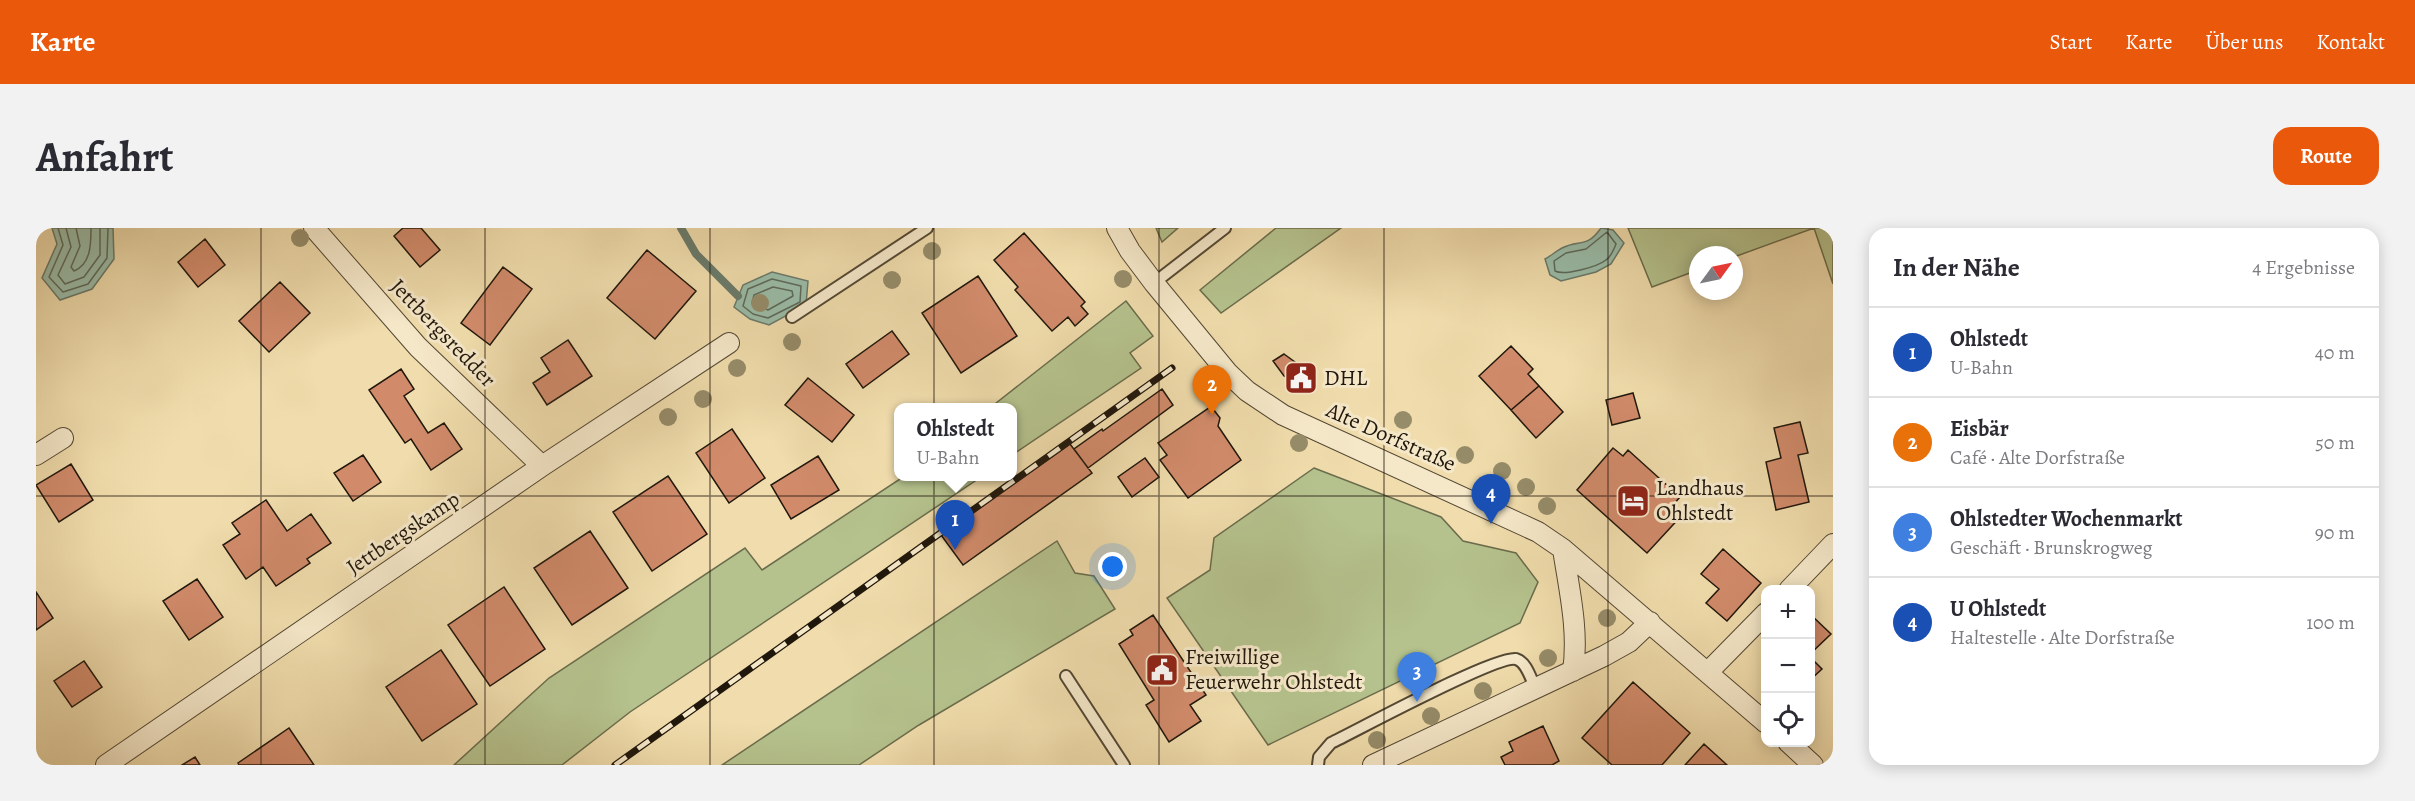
<!DOCTYPE html>
<html lang="de">
<head>
<meta charset="utf-8">
<style>
  body { margin:0; font-family:Alegreya,serif; background:#f2f2f3; color:#2b2b33 }
  .controls { position:absolute; right:18px; bottom:18px; display:grid; overflow:hidden; border-radius:12px; box-shadow:0 3px 15px #0003 }
  .controls button { width:54px; height:54px; display:grid; place-items:center; padding:0; border:0; border-bottom:2px solid #e1e1e2; background:#fff; color:#2b2b33; font:30px sans-serif }
  .compass { position:absolute; left:1653px; top:18px; width:54px; height:54px; border-radius:50%; background:#fff; box-shadow:0 3px 15px #0003; rotate:57deg }
  .you { position:absolute; left:1077px; top:339px; width:21px; height:21px; margin:-15px; border:4px solid #fff; border-radius:50%; background:#1a73e8; box-shadow:0 0 0 9px #1a73e833 }
  .badge { display:grid; place-items:center; width:39px; height:39px; border-radius:50%; background:#ea580c; color:#fff; font-size:20px; font-weight:700 }
  .pin { position:absolute; translate:-50% -50px; filter:drop-shadow(0 2px 3px #0008) }
  .pin::after { content:''; position:absolute; top:32px; width:21px; height:18px; background:inherit; clip-path:polygon(0 0,100% 0,50% 100%) }
  .popup { position:absolute; left:858px; top:175px; width:123px; height:78px; box-sizing:border-box; display:grid; place-content:center; border-radius:12px; background:#fff; filter:drop-shadow(0 2px 4px #0005); font-size:20px; white-space:nowrap; color:#7c7c81 }
  .popup b { font-size:22px; color:#2b2b33 }
  .popup::after { content:''; position:absolute; left:50%; top:100%; margin-left:-12px; border:12px solid transparent; border-top-color:#fff }
  .list { margin:0; padding:0; list-style:none }
  h2 { display:flex; justify-content:space-between; align-items:center; height:78px; margin:0; padding:0 24px; font-size:26px }
  h2 small { font-size:20px; font-weight:400; color:#7c7c81 }
  .list li { display:grid; grid-template-columns:39px 1fr auto; gap:18px; align-items:center; box-sizing:border-box; height:90px; padding:0 24px; border-top:2px solid #e1e1e2 }
  .list b { display:block; font-size:22px; white-space:nowrap }
  .list p { margin:0; font-size:20px; white-space:nowrap; color:#7c7c81 }
  .list em { font-size:20px; font-style:normal; color:#7c7c81 }
  .icon { flex:none; width:33px; height:33px; fill:none; stroke:currentColor; stroke-width:2; stroke-linecap:round; stroke-linejoin:round }
  .map { position:relative; flex:none; width:1797px; height:537px; overflow:hidden; border-radius:18px }
  header { display:flex; align-items:center; gap:36px; box-sizing:border-box; height:84px; padding:0 30px; background:#ea580c; color:#fff }
  header strong { font-size:28px }
  nav { display:flex; gap:33px; margin-inline-start:auto; font-size:21px }
  .intro { display:flex; align-items:center; justify-content:space-between; box-sizing:border-box; height:144px; padding:0 36px }
  h1 { margin:0; font-size:42px }
  .button { padding:15px 27px; border-radius:18px; background:#ea580c; color:#fff; font-size:21px; font-weight:700 }
  main { display:flex; gap:36px; padding:0 36px }
  aside { flex:1; background:#fff; border-radius:18px; box-shadow:0 3px 15px #0003 }
  .map>svg:first-child { display:block }
  .green { fill:#b5c28d; stroke:#6a6c4c; stroke-width:1.5 }
  .water { fill:#9abca8; stroke:#697a6a; stroke-width:1.5 }
  .lines { fill:none; stroke-linecap:round; stroke-linejoin:round }
  .shore { stroke:#5d6a5a; stroke-width:1.5 }
  .stream { stroke:#697a6a; stroke-width:8 }
  .building { fill:#d18b6b; stroke:#20170c; stroke-width:1.5 }
  .service-casing { stroke:#544834; stroke-width:14 }
  .minor-casing { stroke:#544834; stroke-width:22 }
  .service { stroke:#f5e8c9; stroke-width:10 }
  .minor { stroke:#f5e8c9; stroke-width:20 }
  .rail-casing { stroke:#20170c; stroke-width:7 }
  .rail { stroke:#f5e8c9; stroke-width:4.5; stroke-dasharray:14; stroke-linecap:butt }
  .tree { fill:#968c69 }
  .grid { fill:none; stroke:#20170c; stroke-width:1.5; stroke-opacity:0.55 }
  .labels { text-anchor:middle; dominant-baseline:central; stroke-width:6; stroke-linejoin:round; paint-order:stroke }
  .street-label { font-size:22px; fill:#20170c; stroke:#f5e8c9 }
  .poi-label { font-size:22px; fill:#20170c; stroke:#f5e8c9; text-anchor:start }
</style>
</head>
<body>
<header>
<strong>Karte</strong>
<nav><a>Start</a><a>Karte</a><a>Über uns</a><a>Kontakt</a></nav>
</header>
<div class="intro"><h1>Anfahrt</h1><a class="button">Route</a></div>
<main>
<div class="map">
<svg width="1797" height="537" viewBox="0 0 1797 537">
  <rect width="100%" height="100%" fill="#f0dcac"/>
  <filter id="stains"><feTurbulence type="fractalNoise" baseFrequency=".00333" numOctaves="4"/><feColorMatrix values="0 0 0 0 .2 0 0 0 0 .09 0 0 0 0 .02 0 0 0 .5 -.17"/></filter>
  <radialGradient id="worn" r=".72"><stop offset=".6" stop-color="#630" stop-opacity="0"/><stop offset="1" stop-color="#630" stop-opacity=".3"/></radialGradient>
  <path class="green" d="M1120,0h22l-16,14z
    M1240,0h65l-120,85 -21,-23z
    M1592,0h205v56l-19,-56 -80,29v-2h-36v15l-46,17z
    M1090,73l27,35 -23,17 11,15 -129,87v-47l-21,-1z
    M1278,240l127,49 22,24 53,12 22,29 -18,41 -252,122 -101,-147 43,-28 4,-32z
    M867,249h78l-351,235 -68,53h-108l95,-87 196,-130 17,22z
    M1021,313l18,32 19,3 21,33 -196,116 -60,40h-137z"/>
  <path class="water" d="M16,0h61l1,31 -22,30 -32,11 -18,-22 15,-34z
    M1565,0l12,2 11,13 -13,21 -15,8 -35,9 -11,-6 -5,-16c6,-3 11,-8 17,-11 18,-9 24,1 39,-20z
    M736,44l36,9 -2,24 -37,20 -19,-6 -16,-12 9,-22z"/>
  <g class="lines">
    <path class="shore" d="M22,0l5,17 -14,32 14,15 25,-8 19,-26 1,-30
      M30,0l5,19 -13,28 7,9 19,-7 16,-22v-27
      M40,0l4,18 -9,21 3,4c17,-7 17,-27 17,-43
      M1571,4l9,12c-2,5 -5,13 -10,16 -9,7 -42,16 -51,11l-1,-10 12,-8 20,-4z
      M736,51l29,7 -1,16 -32,16 -15,-4 -10,-8 5,-17z
      M737,59l19,4 1,5 -25,14 -16,-7 2,-8z"/>
    <path class="stream" d="M645,0l15,26 42,42"/>
  </g>
  <path class="building" d="M367,0h18l19,22 -20,17 -26,-31z
    M988,5l61,69 -4,4 7,8 -13,12 -7,-9 -16,14 -37,-41 3,-3 -24,-27z
    M169,11l20,26 -27,22 -20,-25z
    M611,22l49,41 -41,48 -48,-41z
    M467,39l29,22 -42,56 -29,-22z
    M942,48l39,60 -56,37 -39,-60z
    M244,54l30,31 -41,39 -30,-31z
    M856,103l17,23 -46,34 -17,-24z
    M532,112l24,36 -45,29 -14,-22 17,-11 -9,-14z
    M1475,118l22,23 -5,5 11,12 -28,24 -32,-34z
    M1248,126l26,19 -5,14 -21,-11 -11,-15z
    M365,141l13,20 -10,7 24,37 16,-10 18,26 -31,21 -20,-31 -6,4 -36,-53z
    M772,150l46,37 -22,27 -47,-37z
    M1503,158l24,26 -27,26 -25,-28z
    M1126,161l11,16 -85,63 -14,-19 28,-20 1,2z
    M1597,165l7,25 -28,7 -6,-25z
    M1174,177l10,13 -2,8 23,34 -53,38 -28,-38 7,-5 -9,-12 52,-36z
    M1764,194l8,31 -10,2 11,47 -33,8 -10,-48 15,-4 -7,-30z
    M696,201l33,49 -36,25 -33,-50z
    M1034,216l22,29 -129,92 -22,-30z
    M1577,220l10,8 5,-6 52,47 -7,8 10,9 -36,39 -70,-63z
    M327,227l18,27 -28,19 -19,-28z
    M782,228l21,34 -48,29 -20,-34z
    M1109,230l14,19 -27,20 -14,-20z
    M35,236l22,36 -34,22 -23,-37z
    M632,248l39,58 -55,37 -39,-59z
    M230,272l21,31 24,-17 20,29 -24,16 3,4 -34,23 -13,-19 -17,12 -23,-34 17,-11 -8,-11z
    M554,303l38,57 -56,37 -38,-57z
    M1687,321l38,34 -34,38 -21,-18 13,-14 -18,-15z
    M161,351l26,38 -34,23 -26,-39z
    M468,359l41,62 -55,37 -42,-61z
    M0,364l17,26 -17,12z
    M1774,386l21,20 -21,20z
    M1117,387l53,80 -16,10 11,16 -32,21 -23,-37 8,-5 -35,-56 14,-9 -3,-5z
    M405,422l36,54 -55,37 -36,-54z
    M1774,429l12,12 -12,11z
    M48,433l18,26 -30,20 -18,-26z
    M1597,454l57,51 -28,32h-50l-30,-27z
    M1507,498l16,35 -7,4h-47l-4,-8 12,-6 -4,-9z
    M253,500l25,37h-75l-1,-2z
    M1668,516l23,21h-42z
    M159,529l5,8h-18z"/>
  <g class="lines">
    <g class="service-casing">
      <path id="service" d="M1118,55l71,-55
        M756,89l135,-89
        M1030,448l58,89
        M1282,537l1,-8 12,-14c27,-13 165,-88 185,-84 11,3 15,21 20,30"/>
    </g>
    <g class="minor-casing">
      <path id="minor" d="M278,0l104,119 124,119
        M1081,0l13,23 24,32 74,90 19,18 36,24 255,117 25,17 203,174
        M0,227l27,-17
        M1527,321c6,40 16,82 10,122
        M1753,362l44,-46
        M1672,444l58,-59
        M1752,514l25,23
        M70,537l436,-299 187,-123
        M1337,537l231,-109 25,-14 21,-20"/>
    </g>
    <use href="#service" class="service"/>
    <use href="#minor" class="minor"/>
    <g class="rail-casing">
      <path id="rail" d="M579,537l557,-397"/>
    </g>
    <use href="#rail" class="rail"/>
  </g>
  <g class="tree">
    <circle cx="264" cy="10" r="9"/>
    <circle cx="896" cy="23" r="9"/>
    <circle cx="1087" cy="51" r="9"/>
    <circle cx="856" cy="52" r="9"/>
    <circle cx="724" cy="75" r="9"/>
    <circle cx="756" cy="114" r="9"/>
    <circle cx="701" cy="140" r="9"/>
    <circle cx="667" cy="171" r="9"/>
    <circle cx="632" cy="189" r="9"/>
    <circle cx="1367" cy="192" r="9"/>
    <circle cx="1263" cy="215" r="9"/>
    <circle cx="1429" cy="227" r="9"/>
    <circle cx="1466" cy="243" r="9"/>
    <circle cx="1490" cy="259" r="9"/>
    <circle cx="1511" cy="278" r="9"/>
    <circle cx="1571" cy="390" r="9"/>
    <circle cx="1512" cy="430" r="9"/>
    <circle cx="1447" cy="463" r="9"/>
    <circle cx="1395" cy="488" r="9"/>
    <circle cx="1341" cy="512" r="9"/>
  </g>
  <path class="grid" d="M225,0v537M449,0v537M674,0v537M898,0v537M1123,0v537M1348,0v537M1572,0v537M0,268h1797"/>
  <defs>
    <g id="civic-square" transform="scale(1.725)"><rect x="-9" y="-9" width="18" height="18" rx="4" fill="#8f2418" stroke="#f5e8c9"/><path d="M-.6-6.5H3V-4.5H.6V-3L4-1V1h2V6H-6V1h2V-1L-.6-3ZM-1.2 2.5V6h2.4V2.5Z" fill="#fff"/></g>
    <g id="hotel-square" transform="scale(1.725)"><rect x="-9" y="-9" width="18" height="18" rx="4" fill="#8f2418" stroke="#f5e8c9"/><path d="M-6-4.5h1.5V1H6V5H4.5V3h-9V5H-6ZM-4 0a1.8 1.8 0 1 1 3.6 0ZM.5 0V-2.5h3Q6-2.5 6 0Z" fill="#fff"/></g>
  </defs>
  <g fill-rule="evenodd">
    <use href="#civic-square" x="1265" y="150"/>
    <use href="#hotel-square" x="1597" y="273"/>
    <use href="#civic-square" x="1126" y="442"/>
  </g>
  <g class="labels">
    <g class="street-label">
      <text transform="translate(407 105) rotate(46)">Jettbergsredder</text>
      <text transform="translate(1355 209) rotate(24)">Alte Dorfstraße</text>
      <text transform="translate(367 305) rotate(-34)">Jettbergskamp</text>
    </g>
    <g class="poi-label">
      <text x="1288" y="150">DHL</text>
      <text x="1620" y="260">Landhaus<tspan x="1620" dy="25">Ohlstedt</tspan></text>
      <text x="1149" y="429">Freiwillige<tspan x="1149" dy="25">Feuerwehr Ohlstedt</tspan></text>
    </g>
  </g>
  <rect width="100%" height="100%" filter="url(#stains)"/>
  <rect width="100%" height="100%" fill="url(#worn)"/>
</svg>
<div class="controls">
<button>+</button>
<button>−</button>
<button><svg class="icon" aria-label="locate" viewBox="0 0 24 24"><circle cx="12" cy="12" r="6"/><path d="M12 2v4M12 18v4M2 12h4M18 12h4"/></svg></button>
</div>
<svg class="compass" viewBox="-18 -18 36 36"><path d="M0-13l5 13h-10z" fill="#e53935"/><path d="M0 13l5-13h-10z" fill="#7c7c81"/></svg>
<div class="you"></div>
<div class="pin badge" style="left:919px;top:322px;background:#1a4fb4">1</div>
<div class="popup"><b>Ohlstedt</b>U-Bahn</div>
<div class="pin badge" style="left:1176px;top:187px;background:#e8710a">2</div>
<div class="pin badge" style="left:1381px;top:474px;background:#3f7fe0">3</div>
<div class="pin badge" style="left:1455px;top:296px;background:#1a4fb4">4</div>
</div>
<aside>
<h2>In der Nähe<small>4 Ergebnisse</small></h2>
<ul class="list">
<li><span class="badge" style="background:#1a4fb4">1</span><div><b>Ohlstedt</b><p>U-Bahn</p></div><em>40 m</em></li>
<li><span class="badge" style="background:#e8710a">2</span><div><b>Eisbär</b><p>Café · Alte Dorfstraße</p></div><em>50 m</em></li>
<li><span class="badge" style="background:#3f7fe0">3</span><div><b>Ohlstedter Wochenmarkt</b><p>Geschäft · Brunskrogweg</p></div><em>90 m</em></li>
<li><span class="badge" style="background:#1a4fb4">4</span><div><b>U Ohlstedt</b><p>Haltestelle · Alte Dorfstraße</p></div><em>100 m</em></li>
</ul>
</aside>
</main>
</body>
</html>
